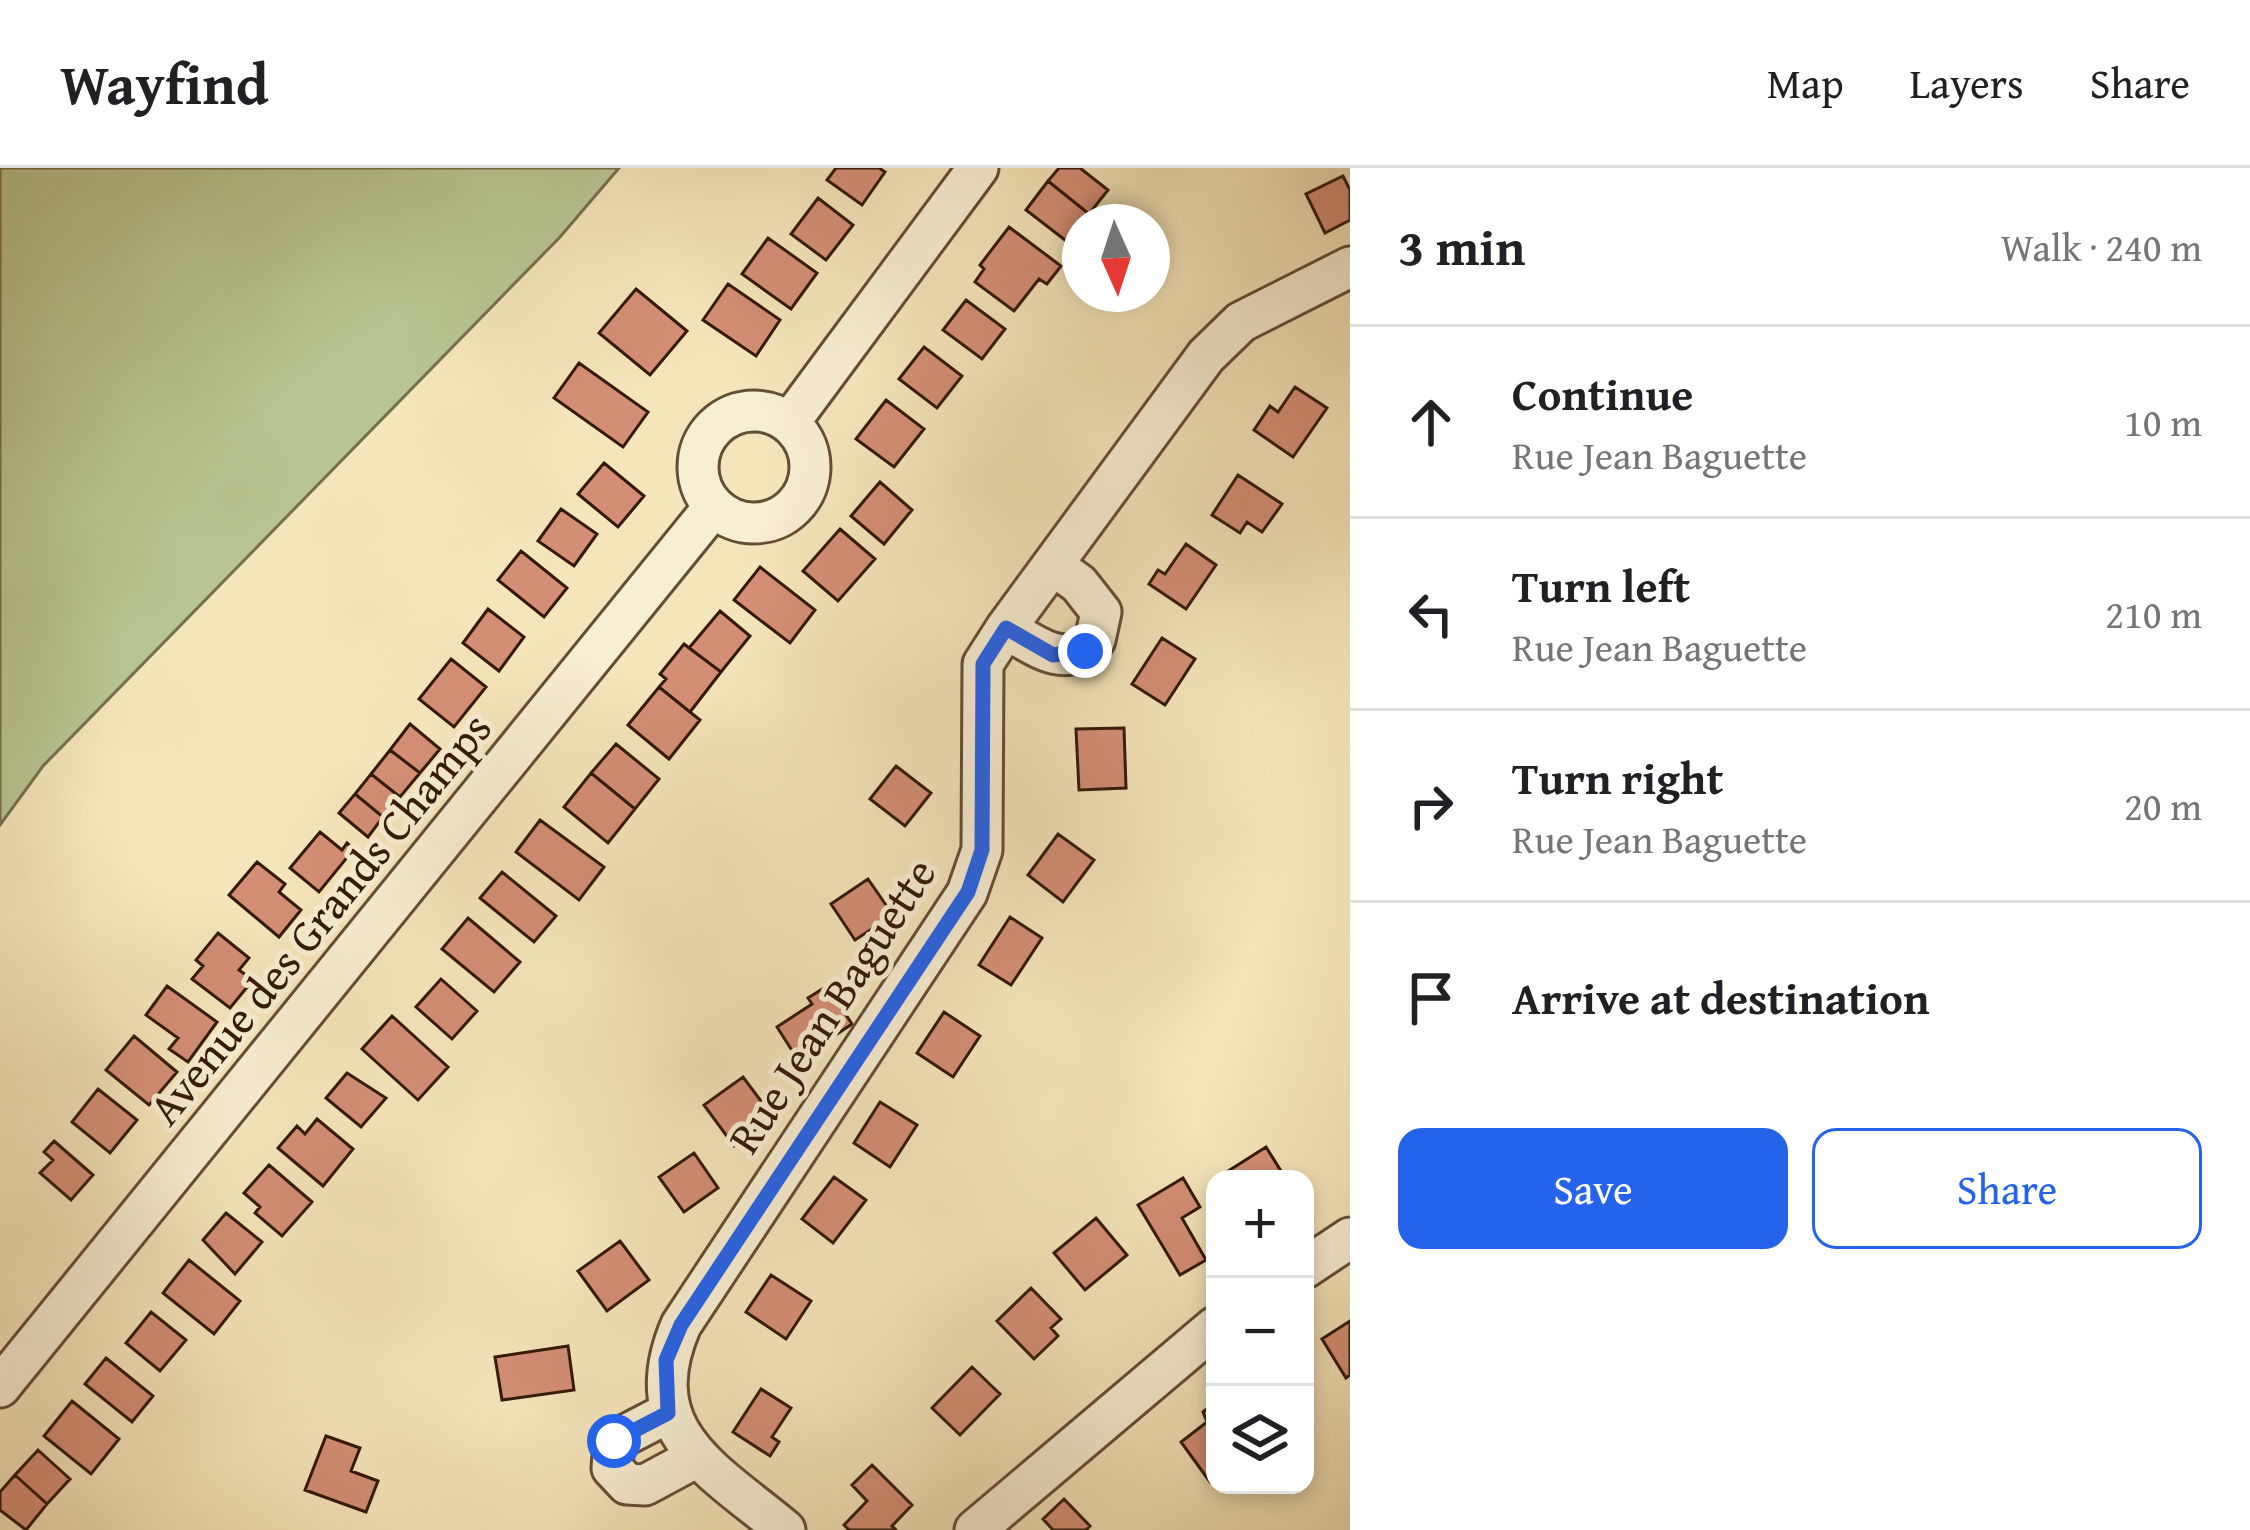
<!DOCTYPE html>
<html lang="en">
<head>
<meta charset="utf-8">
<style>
  body { margin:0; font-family:"Gentium Book Plus",serif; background:#f2f2f2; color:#202124 }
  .controls { position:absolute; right:36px; bottom:36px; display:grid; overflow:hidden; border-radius:24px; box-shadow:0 6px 18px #0003 }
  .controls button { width:108px; height:108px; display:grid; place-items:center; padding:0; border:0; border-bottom:3px solid #e0e0e0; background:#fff; color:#202124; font:60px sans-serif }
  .compass { position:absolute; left:1062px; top:36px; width:108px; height:108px; border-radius:50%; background:#fff; box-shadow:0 6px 18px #0003; rotate:177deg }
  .stop { position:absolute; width:36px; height:36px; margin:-27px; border:9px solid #2563eb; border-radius:50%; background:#fff }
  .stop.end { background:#2563eb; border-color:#fff; box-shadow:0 3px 12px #0008 }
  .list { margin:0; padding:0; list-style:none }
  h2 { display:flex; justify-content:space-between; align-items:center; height:156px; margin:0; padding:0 48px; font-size:51px }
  h2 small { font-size:39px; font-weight:400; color:#757577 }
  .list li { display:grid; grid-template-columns:78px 1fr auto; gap:36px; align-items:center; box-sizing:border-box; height:192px; padding:0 48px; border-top:3px solid #e0e0e0 }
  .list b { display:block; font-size:45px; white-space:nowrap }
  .list p { margin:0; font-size:39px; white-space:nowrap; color:#757577 }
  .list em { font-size:39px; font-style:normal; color:#757577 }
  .actions { display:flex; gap:24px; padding:36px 48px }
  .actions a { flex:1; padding:27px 0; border:3px solid #2563eb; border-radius:24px; text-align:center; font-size:42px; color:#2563eb }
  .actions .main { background:#2563eb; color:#fff }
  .icon { flex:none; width:66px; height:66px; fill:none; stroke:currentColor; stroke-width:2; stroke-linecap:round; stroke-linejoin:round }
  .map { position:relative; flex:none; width:1350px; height:1362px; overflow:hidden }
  header { display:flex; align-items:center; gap:72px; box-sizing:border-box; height:168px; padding:0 60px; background:#fff; border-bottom:3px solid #e0e0e0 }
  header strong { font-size:57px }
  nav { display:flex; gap:66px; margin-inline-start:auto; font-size:42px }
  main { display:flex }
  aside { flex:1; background:#fff }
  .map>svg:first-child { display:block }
  .green { fill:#b8c592; stroke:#766f4e; stroke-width:3 }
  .building { fill:#d48e75; stroke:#33190a; stroke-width:3 }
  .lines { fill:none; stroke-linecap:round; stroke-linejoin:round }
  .minor-casing { stroke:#644c36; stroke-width:45 }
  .minor { stroke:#f8eed2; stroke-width:39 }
  .route { stroke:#2563eb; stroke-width:15 }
  .labels { text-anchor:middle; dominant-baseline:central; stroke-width:10; stroke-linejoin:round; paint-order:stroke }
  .street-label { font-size:45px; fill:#33190a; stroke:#f8eed2 }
</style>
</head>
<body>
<header>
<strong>Wayfind</strong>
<nav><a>Map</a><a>Layers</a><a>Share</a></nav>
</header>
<main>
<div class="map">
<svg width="1350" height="1362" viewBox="0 0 1350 1362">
  <rect width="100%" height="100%" fill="#f5e5ba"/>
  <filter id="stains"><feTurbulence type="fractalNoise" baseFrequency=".00167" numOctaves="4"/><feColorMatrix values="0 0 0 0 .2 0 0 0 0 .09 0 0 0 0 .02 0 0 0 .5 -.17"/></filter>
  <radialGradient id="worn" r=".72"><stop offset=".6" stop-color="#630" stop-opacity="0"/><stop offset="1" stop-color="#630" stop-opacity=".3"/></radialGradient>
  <path class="green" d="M0,0h619l-59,69 -517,529 -43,59z"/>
  <path class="building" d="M836,0h43l6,4 -23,33 -35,-25z
    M1059,0h21l28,22 -19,24 -41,-33z
    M1343,8l7,14v30l-25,13 -19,-39z
    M1048,13l41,33 -9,8 -2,28 -52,-40z
    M818,30l35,27 -27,35 -35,-26z
    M1009,59l52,39 -14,18 -8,-5 -25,32 -39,-29 9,-13 -4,-4z
    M768,70l49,35 -26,36 -49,-35z
    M728,116l52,36 -24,36 -53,-36z
    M636,121l51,42 -37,44 -51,-42z
    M966,132l39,29 -23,30 -39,-29z
    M924,179l38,29 -25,32 -38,-29z
    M579,195l69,49 -25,35 -69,-49z
    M1295,219l32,21 -34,49 -39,-27 16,-24 8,6z
    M886,232l38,29 -30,38 -38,-28z
    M604,295l40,33 -26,31 -40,-33z
    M1238,307l44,29 -20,28 -15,-10 -7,11 -28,-18z
    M880,314l32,28 -28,34 -33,-28z
    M561,341l36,25 -23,32 -36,-25z
    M840,361l35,30 -37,42 -35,-30z
    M1186,376l30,21 -30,44 -37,-25 9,-14 7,4z
    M521,383l46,37 -23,29 -46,-37z
    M760,399l55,43 -25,33 -56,-43z
    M488,441l36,28 -25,34 -36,-28z
    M720,443l30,25 -29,36 -32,-24z
    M1162,470l33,21 -30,46 -33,-21z
    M684,476l37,28 -31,40 -31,-25 7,-8 -6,-5z
    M451,491l35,28 -32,40 -35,-28z
    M659,519l41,33 -31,39 -41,-34z
    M410,556l30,25 -20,24 -30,-23z
    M1124,560l2,60 -47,2 -3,-61z
    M616,576l43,35 -24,30 -44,-36z
    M390,582l30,23 -20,24 -29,-23z
    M896,598l35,27 -26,33 -35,-27z
    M591,605l44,36 -27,34 -44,-36z
    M371,606l29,23 -17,20 -28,-23z
    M355,626l28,23 -15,20 -29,-24z
    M540,652l64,47 -25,33 -63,-48z
    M320,664l22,18 5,-7 7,6 -35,43 -29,-24z
    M1058,666l36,26 -31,42 -35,-27z
    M257,694l28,22 -6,8 22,18 -22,27 -50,-42z
    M502,704l54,44 -22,26 -54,-44z
    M868,711l25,36 -38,25 -24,-36z
    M1010,749l32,21 -31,47 -32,-20z
    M468,750l52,44 -26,30 -52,-43z
    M218,765l31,25 -10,12 14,10 -23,28 -38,-29 11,-13 -7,-6z
    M441,811l36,32 -25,28 -36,-32z
    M167,818l50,36 -29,40 -19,-13 9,-11 -32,-23z
    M827,818l25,38 -54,36 -21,-33 35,-23 -4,-6z
    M944,844l36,24 -27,41 -36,-24z
    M392,848l56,51 -30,33 -56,-51z
    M134,868l43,36 -28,33 -43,-35z
    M347,905l39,25 -25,29 -35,-29z
    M743,909l30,40 -39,29 -30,-41z
    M98,921l39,31 -27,33 -38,-31z
    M880,934l37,23 -27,42 -36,-24z
    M317,951l36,30 -30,37 -45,-38 19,-22 8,8z
    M54,973l39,34 -22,25 -31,-27 13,-13 -9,-8z
    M1266,979l20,32h-58l-3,-6z
    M694,985l24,35 -34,24 -25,-35z
    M269,997l43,37 -30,34 -27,-23 5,-6 -16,-14z
    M834,1009l32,23 -33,43 -31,-24z
    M1183,1010l17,29 -18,11 24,42 -26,15 -42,-70z
    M226,1045l36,29 -27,32 -32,-34z
    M1096,1050l31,37 -42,35 -31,-37z
    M620,1073l29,39 -42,31 -29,-40z
    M189,1092l51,41 -26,33 -51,-41z
    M771,1107l40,26 -25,38 -40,-27z
    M1031,1120l30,31 -10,9 7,8 -24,23 -37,-38z
    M151,1144l35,28 -26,31 -34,-28z
    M1350,1153v54l-4,3 -24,-39z
    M568,1178l6,44 -72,10 -7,-43z
    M106,1190l47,38 -21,26 -47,-38z
    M972,1199l28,27 -40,41 -28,-27z
    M761,1221l30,19 -19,29 7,5 -9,14 -37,-24z
    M72,1233l47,38 -28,35 -47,-38z
    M1214,1235l1,76 -5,3 -29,-40 26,-20 -4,-10z
    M326,1268l34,12 -9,23 27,10 -12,31 -61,-22z
    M38,1282l32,29 -23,25 -32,-29z
    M872,1297l40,40 -20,21 4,4h-47l-5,-5 23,-24 -15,-16z
    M15,1307l32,29 -21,26 -26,-20v-18z
    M1064,1331l26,27 -4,4h-33l-10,-11z"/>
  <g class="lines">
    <g class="minor-casing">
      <path id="minor" d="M698 299a56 56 0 1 1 112 0a56 56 0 1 1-112 0Z
        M789,255l189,-255
        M1006,460c29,18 60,43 89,12l6,-28 -22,-28 -26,-19
        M1305,1100l45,-30
        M0,1219l712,-878
        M668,1245l-54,28 -2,27 15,16 18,1 52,-28
        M785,1362c-73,-61 -150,-98 -104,-205l286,-432 15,-43 1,-186 23,-36 200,-272 35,-34 109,-55
        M975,1362l240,-203"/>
    </g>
    <use href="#minor" class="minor"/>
  </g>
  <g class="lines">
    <path class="route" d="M614,1273l54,-28 -2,-53 15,-35 287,-433 14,-42 1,-186 23,-36 47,27 32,-4"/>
  </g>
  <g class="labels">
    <g class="street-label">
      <text transform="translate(319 750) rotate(-51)">Avenue des Grands Champs</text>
      <text transform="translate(831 837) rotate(-57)">Rue Jean Baguette</text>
    </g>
  </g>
  <rect width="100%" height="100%" filter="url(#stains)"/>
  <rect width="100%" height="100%" fill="url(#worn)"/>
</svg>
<div class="controls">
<button>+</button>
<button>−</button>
<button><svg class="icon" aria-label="layers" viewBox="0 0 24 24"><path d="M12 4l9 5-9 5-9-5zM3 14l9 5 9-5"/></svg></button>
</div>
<svg class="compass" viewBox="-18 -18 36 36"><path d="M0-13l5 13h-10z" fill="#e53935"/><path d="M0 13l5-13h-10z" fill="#757577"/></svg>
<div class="stop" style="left:614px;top:1273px"></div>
<div class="stop end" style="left:1085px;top:483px"></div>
</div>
<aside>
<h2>3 min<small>Walk · 240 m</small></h2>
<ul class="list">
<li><svg class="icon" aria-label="ahead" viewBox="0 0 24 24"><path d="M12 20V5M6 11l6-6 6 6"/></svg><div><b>Continue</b><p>Rue Jean Baguette</p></div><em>10 m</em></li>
<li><svg class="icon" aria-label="left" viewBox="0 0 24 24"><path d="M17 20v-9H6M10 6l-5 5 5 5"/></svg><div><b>Turn left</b><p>Rue Jean Baguette</p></div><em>210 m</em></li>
<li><svg class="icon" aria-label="right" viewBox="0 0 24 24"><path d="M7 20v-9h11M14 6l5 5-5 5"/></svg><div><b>Turn right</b><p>Rue Jean Baguette</p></div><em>20 m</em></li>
<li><svg class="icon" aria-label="arrive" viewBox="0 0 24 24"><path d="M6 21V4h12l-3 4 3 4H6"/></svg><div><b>Arrive at destination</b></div></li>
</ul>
<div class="actions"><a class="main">Save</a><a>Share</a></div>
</aside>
</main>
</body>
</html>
